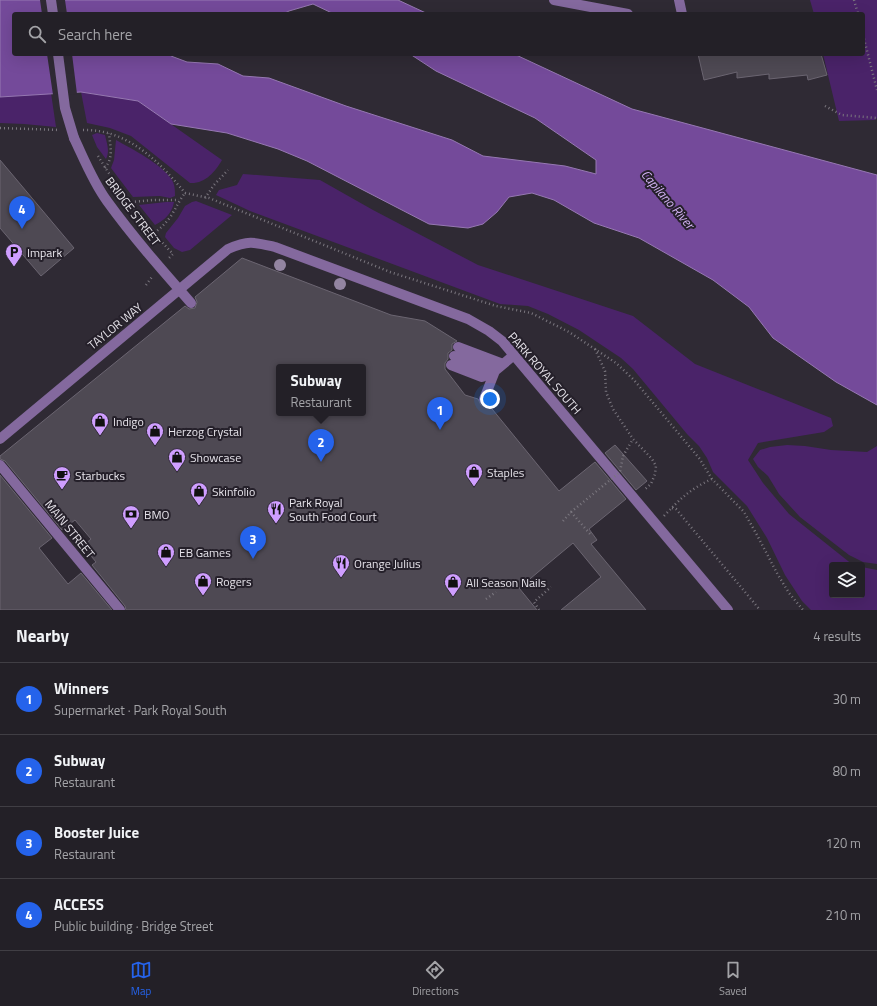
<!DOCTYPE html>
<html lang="en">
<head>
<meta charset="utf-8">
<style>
  body { margin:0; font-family:"Titillium Web",sans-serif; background:#2f2d33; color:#f1f3f6 }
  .controls { position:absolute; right:12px; bottom:12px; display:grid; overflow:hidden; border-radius:4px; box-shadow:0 4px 16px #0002 }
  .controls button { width:36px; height:36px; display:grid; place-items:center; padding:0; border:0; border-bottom:1px solid #403e44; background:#232027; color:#f1f3f6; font:20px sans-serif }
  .you { position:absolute; left:490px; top:399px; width:14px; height:14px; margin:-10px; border:3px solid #fff; border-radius:50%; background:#1a73e8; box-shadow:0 0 0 6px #1a73e833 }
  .badge { display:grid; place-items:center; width:26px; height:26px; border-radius:50%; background:#2563eb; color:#fff; font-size:13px; font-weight:700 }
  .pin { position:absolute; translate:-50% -33px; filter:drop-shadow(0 1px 2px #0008) }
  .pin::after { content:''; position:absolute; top:21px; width:14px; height:12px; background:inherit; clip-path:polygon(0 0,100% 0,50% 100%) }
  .popup { position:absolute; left:276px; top:364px; width:90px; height:52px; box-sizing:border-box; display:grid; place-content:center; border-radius:4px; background:#232027; filter:drop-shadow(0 1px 3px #0005); font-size:13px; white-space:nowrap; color:#a3a3a7 }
  .popup b { font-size:15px; color:#f1f3f6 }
  .popup::after { content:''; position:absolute; left:50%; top:100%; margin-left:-8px; border:8px solid transparent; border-top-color:#232027 }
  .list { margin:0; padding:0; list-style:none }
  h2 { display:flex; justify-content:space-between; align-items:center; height:52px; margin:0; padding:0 16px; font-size:17px }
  h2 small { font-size:13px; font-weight:400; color:#a3a3a7 }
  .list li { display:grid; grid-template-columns:26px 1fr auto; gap:12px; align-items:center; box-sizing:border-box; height:72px; padding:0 16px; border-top:1px solid #403e44 }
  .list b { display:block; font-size:15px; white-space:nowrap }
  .list p { margin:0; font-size:13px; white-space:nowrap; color:#a3a3a7 }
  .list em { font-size:13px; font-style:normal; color:#a3a3a7 }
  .icon { flex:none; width:22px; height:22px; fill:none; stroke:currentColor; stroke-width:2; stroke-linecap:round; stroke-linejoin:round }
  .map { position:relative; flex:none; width:877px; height:610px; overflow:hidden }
  .search { position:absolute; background:#232027; box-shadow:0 4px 16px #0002; left:12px; right:12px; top:12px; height:44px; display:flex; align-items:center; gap:10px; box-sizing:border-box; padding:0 14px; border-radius:4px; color:#a3a3a7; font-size:15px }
  .sheet { height:340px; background:#232027 }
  nav { display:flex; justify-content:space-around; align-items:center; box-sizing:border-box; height:56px; border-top:1px solid #403e44; background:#232027; font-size:11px; color:#a3a3a7 }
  nav a { display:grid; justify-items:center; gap:2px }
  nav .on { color:#2563eb }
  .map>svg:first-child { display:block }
  .green { fill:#4a2369 }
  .water { fill:#744a9a; stroke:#9678b2 }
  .pier { fill:#2f2a34 }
  .building { fill:#4e4953; stroke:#6b6571; fill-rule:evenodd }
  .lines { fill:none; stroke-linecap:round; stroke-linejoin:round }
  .path { stroke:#7b777f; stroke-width:2.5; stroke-dasharray:1 3; stroke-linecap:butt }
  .minor { stroke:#84699e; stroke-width:10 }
  .path-bridge { stroke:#7b777f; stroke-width:2.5; stroke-dasharray:1 3; stroke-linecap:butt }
  .minor-bridge { stroke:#84699e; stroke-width:10 }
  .tree { fill:#9385a1 }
  .labels { text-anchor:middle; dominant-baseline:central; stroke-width:4; stroke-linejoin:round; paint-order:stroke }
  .street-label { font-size:12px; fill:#e7e4eb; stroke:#25202a }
  .poi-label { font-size:12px; fill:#e7e4eb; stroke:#25202a; text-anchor:start }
  .water-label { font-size:13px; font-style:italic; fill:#d2b2f3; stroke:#25202a }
</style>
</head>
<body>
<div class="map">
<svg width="877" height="610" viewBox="0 0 877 610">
  <rect width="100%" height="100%" fill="#2f2a34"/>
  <path class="green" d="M810,0h67v118l-2,2 -36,1 -16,-67h40v-40h-49z
    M81,92l57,9 84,59c-7,12 -17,24 -32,23l-59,-47 -21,-8 -23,-5z
    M51,93l5,34 -32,-3 -24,-1v-26z
    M97,133l8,2c2,9 5,16 1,24l-9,-12 -5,-12z
    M116,140c16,9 46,24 56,40 3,5 3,11 3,16l-5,2 -10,-2 -27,1 -22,-29 3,-8z
    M243,174l77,6 53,30 105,55 155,51 62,48 136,54 2,8 -9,6 -66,11 -10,17 15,23 26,31 64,51h-21v30h30v-28l15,3v40h-66l-9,-9 -17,-26 -18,-37 -20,-32 -34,-34 -6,-14 -8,-12 -12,-12 -54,-65 -12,-11 -42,-28 -31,-16 -20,-8 -28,-2 -250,-93 -34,-16 3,-5 18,-5z
    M196,201l36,14 -42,35 -8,2 -8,-4 -9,-11 1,-4 12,-15 7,-12 7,-4z
    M166,202h8c-2,11 -9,18 -19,23l-16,-20z
    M787,445l18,1 26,4 36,2 10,-6v118l-14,-2 -14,-7 -49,-38 -21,-23 -11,-18 -10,-9 -5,-8 7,-9 10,-3z"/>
  <path class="water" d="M0,0h398l30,14h-94l-21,-10 -24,7 -6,3h-269v40h158l-1,2 16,6 31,2 25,12 26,2 77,28 106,34 31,16 82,10 31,8v-14l-61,-42 -99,-47 -26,-17h104l118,55 245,66v230l-41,-23 -63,-44 -24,-31 -36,-27 -74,-42 -45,-15 -40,-23 -22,-7 -23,4 -12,15 -14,12 -15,4 -39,-4 -122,-63 -29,-12 -51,-16 -56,-9 -33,-23 -57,-9 -81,5z"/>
  <path class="pier" d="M40,0h25l2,14h-25z
    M47,54h25l5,40 -24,1z"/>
  <path class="building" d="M698,54h123l6,21 -19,5 -1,-5 -38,4v-5l-32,4v-6l-33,8z
    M0,160l74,88 -33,28 -41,-48z
    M242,258l149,57 34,6 32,20 -5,3v6l-4,3v6l-3,4v6l20,26 13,4 3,6 7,-1 71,87 36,-29 31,37 -37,30 8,11 -6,4 55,66h-85l40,-33 -28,-34 -54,45 18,22h-411l-1,-4 -33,-41 4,-3 -13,-16 8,-7 -16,-19 -13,10 -57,-69 -5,-2v-3l185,-150 4,3 6,-1 2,-6 -2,-5zM279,367h84v46h-84z
    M615,445l32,36 -11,9 -31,-37z
    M0,475l52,63 -13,10 29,36 13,-11 31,37h-112z"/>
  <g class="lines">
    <path class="path" d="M854,0l4,14
      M863,35l14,55
      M825,106l17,9 35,3
      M0,128l60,2
      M83,130c44,-1 76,31 102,63
      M98,156c20,33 48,70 75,98l-4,4
      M105,168c9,-11 5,-22 4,-35
      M185,193l24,5 181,74 106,34 35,7 38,19 47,31 18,17 65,78 13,21 32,33 13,23 21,40 11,18 14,17
      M205,198l9,-13 14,-15
      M131,202l22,-2h26
      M154,233c7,-5 12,-10 17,-17 5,-8 8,-15 14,-23
      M146,285l6,-8
      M595,349l10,22 1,21 7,17 20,30 19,20 4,7 -1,8 -4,10 -7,6
      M623,456l10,-17
      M672,508l4,1 84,101
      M664,516c16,-17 26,-27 48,-37
      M563,521l8,-9 20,23
      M486,599l10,-7
      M539,610l-5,-8 17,-15"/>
    <path class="minor" d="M51,0l2,14
      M554,0l74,14
      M679,0l3,14
      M74,138c10,21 19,44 33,63 26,36 55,69 84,102
      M458,347l45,17
      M454,356l41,15
      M451,365l31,12 13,-6
      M484,399l11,-28 19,-16
      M0,439l228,-190c21,-9 26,-7 47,-2l193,72 21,12 13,10 226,269
      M0,465l120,145"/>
    <path class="path-bridge" d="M571,512l49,-40 3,-16"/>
    <path class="minor-bridge" d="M58,54l7,54 9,30"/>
  </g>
  <g class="tree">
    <circle cx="280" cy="265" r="6"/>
    <circle cx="340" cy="284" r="6"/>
  </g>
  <defs>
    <g id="parking-pin" transform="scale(0.9)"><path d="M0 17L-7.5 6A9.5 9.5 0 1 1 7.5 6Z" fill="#cf9eff" stroke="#25202a"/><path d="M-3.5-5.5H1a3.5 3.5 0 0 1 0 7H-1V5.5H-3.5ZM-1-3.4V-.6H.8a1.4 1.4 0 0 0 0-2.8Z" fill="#111"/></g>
    <g id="shop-pin" transform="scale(0.9)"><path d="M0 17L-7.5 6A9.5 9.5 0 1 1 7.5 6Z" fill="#cf9eff" stroke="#25202a"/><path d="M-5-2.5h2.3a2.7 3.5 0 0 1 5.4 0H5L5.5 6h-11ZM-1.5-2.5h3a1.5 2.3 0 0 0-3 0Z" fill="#111"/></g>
    <g id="cafe-pin" transform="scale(0.9)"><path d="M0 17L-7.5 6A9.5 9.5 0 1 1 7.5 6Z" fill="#cf9eff" stroke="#25202a"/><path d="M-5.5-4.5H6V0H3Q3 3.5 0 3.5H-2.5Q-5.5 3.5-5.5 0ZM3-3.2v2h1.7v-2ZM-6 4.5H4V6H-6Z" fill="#111"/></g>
    <g id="restaurant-pin" transform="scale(0.9)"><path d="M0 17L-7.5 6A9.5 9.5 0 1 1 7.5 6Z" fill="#cf9eff" stroke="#25202a"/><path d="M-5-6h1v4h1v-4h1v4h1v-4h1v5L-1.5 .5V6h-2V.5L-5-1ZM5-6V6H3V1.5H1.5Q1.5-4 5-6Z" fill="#111"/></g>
    <g id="bank-pin" transform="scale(0.9)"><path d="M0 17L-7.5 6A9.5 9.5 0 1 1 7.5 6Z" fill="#cf9eff" stroke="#25202a"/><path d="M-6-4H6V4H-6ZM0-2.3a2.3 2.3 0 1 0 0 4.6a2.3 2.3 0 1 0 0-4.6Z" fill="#111"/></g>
  </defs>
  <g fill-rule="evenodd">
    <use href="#parking-pin" x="14" y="252"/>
    <use href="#shop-pin" x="100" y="421"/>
    <use href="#shop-pin" x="155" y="431"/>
    <use href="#shop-pin" x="177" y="457"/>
    <use href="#shop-pin" x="474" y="472"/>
    <use href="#cafe-pin" x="62" y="475"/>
    <use href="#shop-pin" x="199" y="491"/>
    <use href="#restaurant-pin" x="276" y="509"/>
    <use href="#bank-pin" x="131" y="514"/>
    <use href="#shop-pin" x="166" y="552"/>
    <use href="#restaurant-pin" x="341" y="563"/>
    <use href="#shop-pin" x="203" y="581"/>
    <use href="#shop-pin" x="453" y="582"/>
  </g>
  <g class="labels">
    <g class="street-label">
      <text transform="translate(133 211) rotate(53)">BRIDGE STREET</text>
      <text transform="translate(115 326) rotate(-39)">TAYLOR WAY</text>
      <text transform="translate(545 373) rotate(49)">PARK ROYAL SOUTH</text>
      <text transform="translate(70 529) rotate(51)">MAIN STREET</text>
    </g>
    <g class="poi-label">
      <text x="27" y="252">Impark</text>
      <text x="113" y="421">Indigo</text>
      <text x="168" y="431">Herzog Crystal</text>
      <text x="190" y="457">Showcase</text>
      <text x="487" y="472">Staples</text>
      <text x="75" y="475">Starbucks</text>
      <text x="212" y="491">Skinfolio</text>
      <text x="289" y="502">Park Royal<tspan x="289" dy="14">South Food Court</tspan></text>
      <text x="144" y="514">BMO</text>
      <text x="179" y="552">EB Games</text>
      <text x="354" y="563">Orange Julius</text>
      <text x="216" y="581">Rogers</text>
      <text x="466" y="582">All Season Nails</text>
    </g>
    <g class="water-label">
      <text transform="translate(668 199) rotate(49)">Capilano River</text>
    </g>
  </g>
</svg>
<div class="controls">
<button><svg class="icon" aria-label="layers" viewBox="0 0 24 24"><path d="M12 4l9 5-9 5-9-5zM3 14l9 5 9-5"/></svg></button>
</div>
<div class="you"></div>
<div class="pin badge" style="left:440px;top:430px">1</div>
<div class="pin badge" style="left:321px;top:462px">2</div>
<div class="popup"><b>Subway</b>Restaurant</div>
<div class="pin badge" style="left:253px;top:559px">3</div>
<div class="pin badge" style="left:22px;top:229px">4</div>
<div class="search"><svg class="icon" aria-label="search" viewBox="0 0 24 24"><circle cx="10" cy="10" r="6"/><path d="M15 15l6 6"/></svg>Search here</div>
</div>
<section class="sheet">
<h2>Nearby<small>4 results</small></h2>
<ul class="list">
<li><span class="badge">1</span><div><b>Winners</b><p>Supermarket · Park Royal South</p></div><em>30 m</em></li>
<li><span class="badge">2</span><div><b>Subway</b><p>Restaurant</p></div><em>80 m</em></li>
<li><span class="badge">3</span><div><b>Booster Juice</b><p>Restaurant</p></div><em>120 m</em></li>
<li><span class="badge">4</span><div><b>ACCESS</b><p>Public building · Bridge Street</p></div><em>210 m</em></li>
</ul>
</section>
<nav>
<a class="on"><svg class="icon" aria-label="map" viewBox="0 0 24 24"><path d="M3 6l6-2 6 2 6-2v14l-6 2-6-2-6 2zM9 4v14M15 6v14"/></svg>Map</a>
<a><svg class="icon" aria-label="directions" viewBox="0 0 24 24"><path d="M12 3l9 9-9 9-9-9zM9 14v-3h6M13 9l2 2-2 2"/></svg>Directions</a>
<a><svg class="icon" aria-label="saved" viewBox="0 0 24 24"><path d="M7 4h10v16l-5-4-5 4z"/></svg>Saved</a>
</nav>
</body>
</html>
